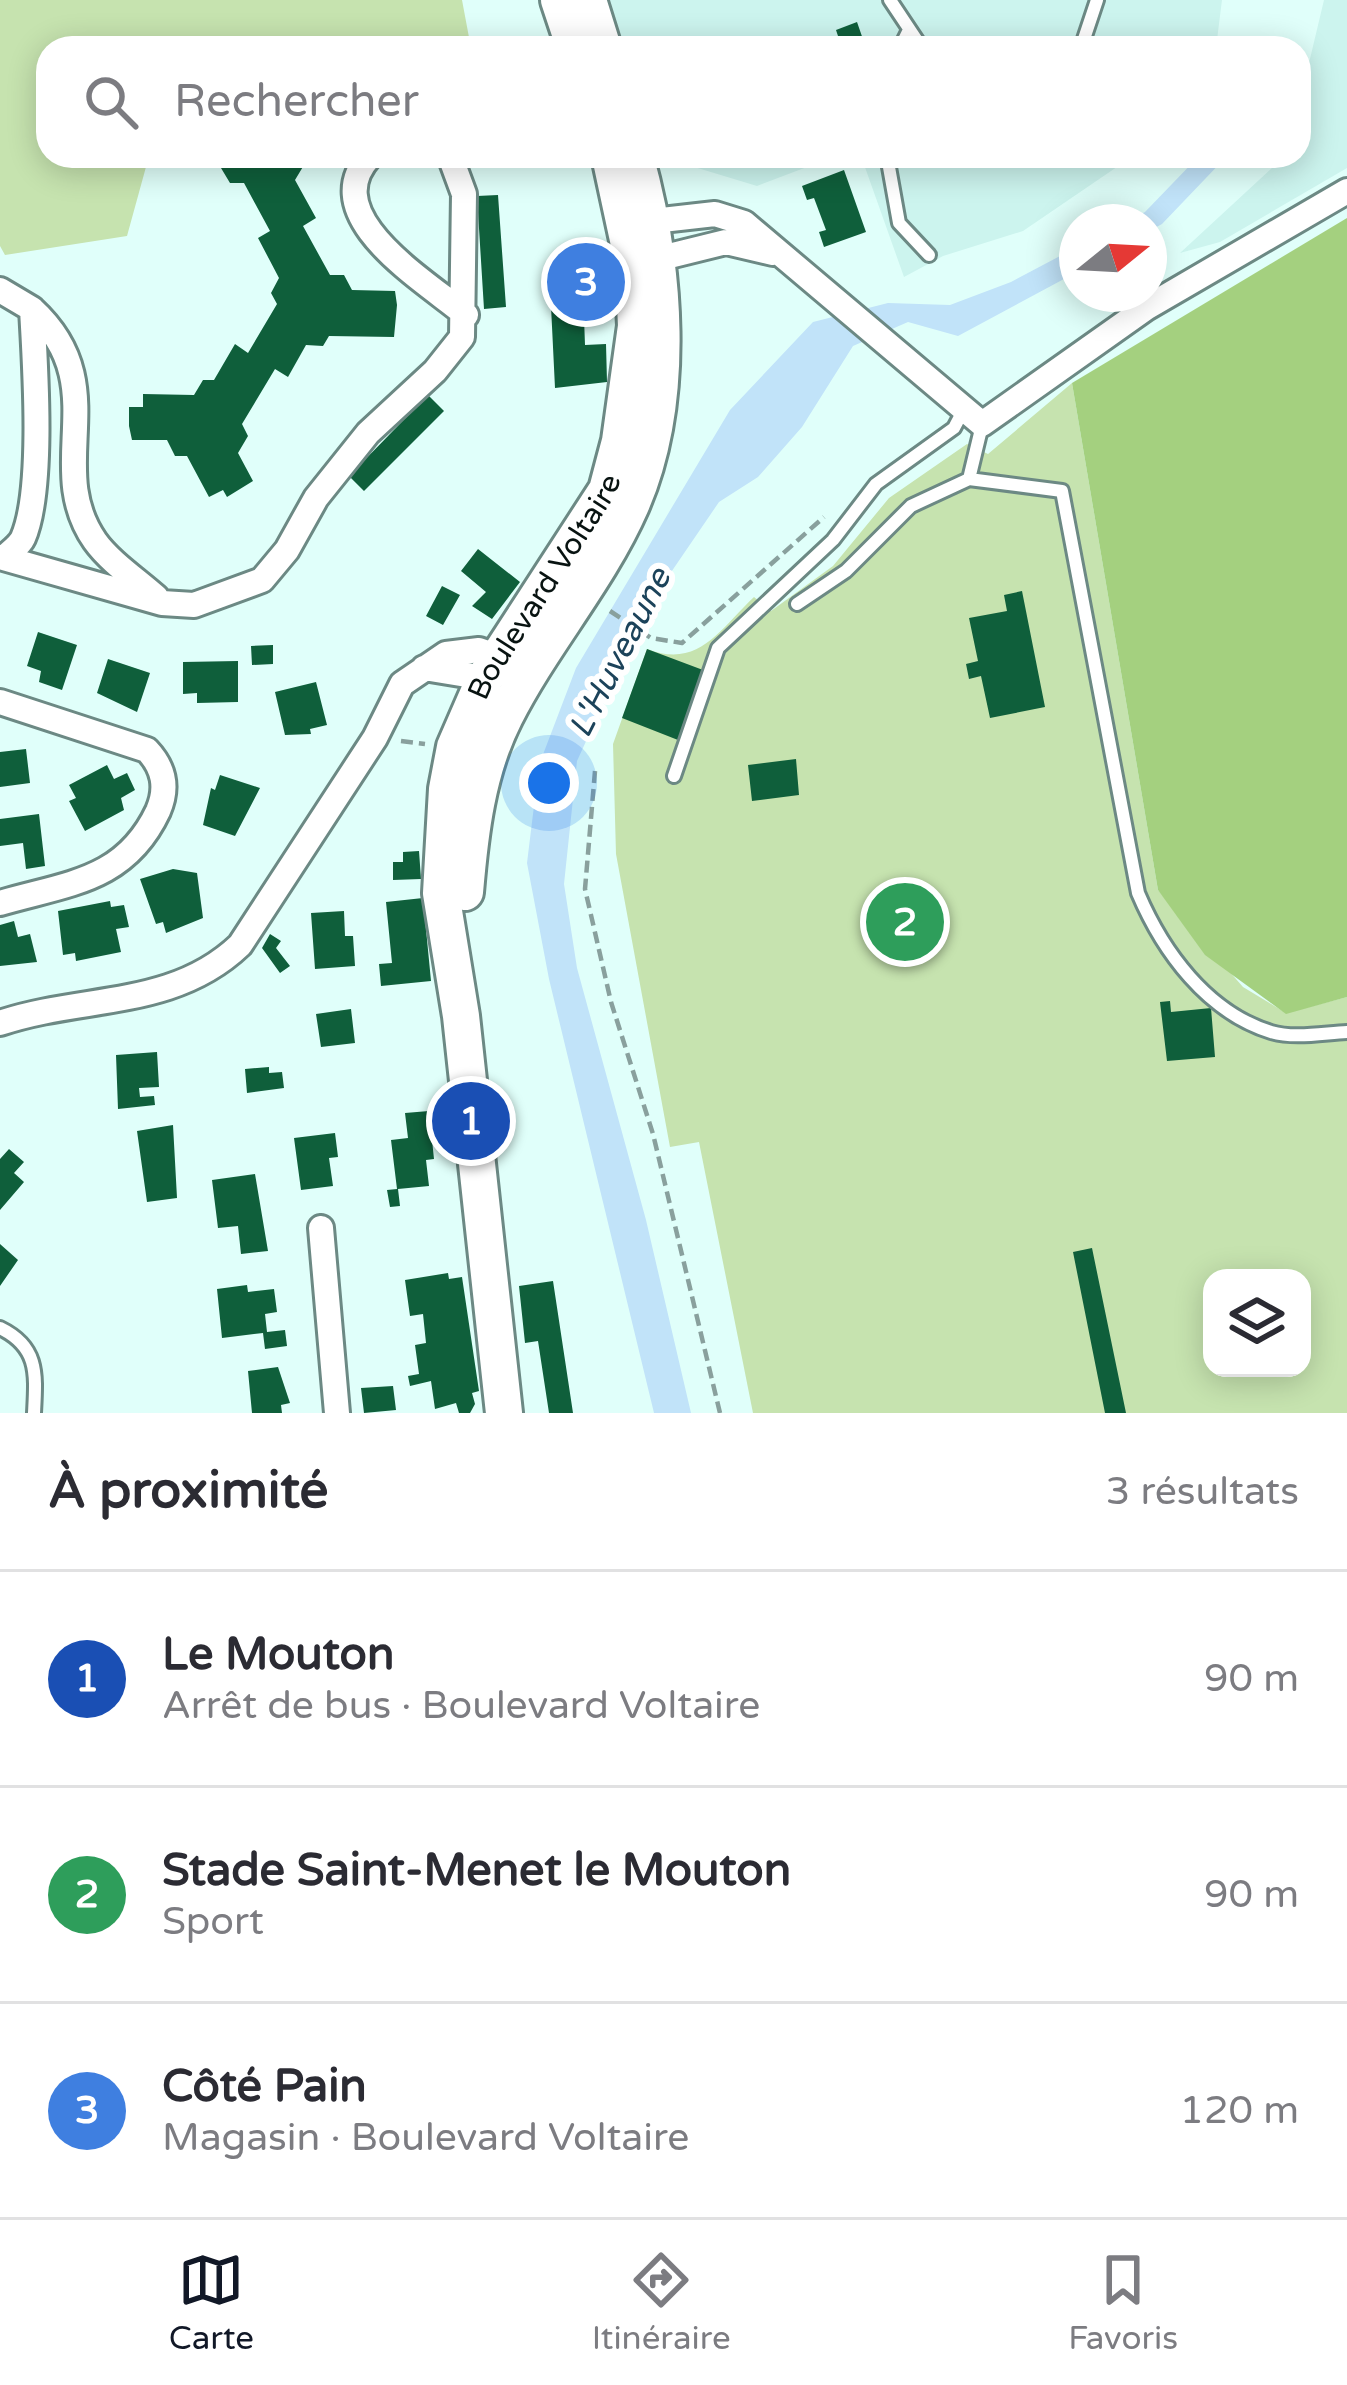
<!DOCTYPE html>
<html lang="fr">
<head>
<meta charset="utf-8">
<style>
  body { margin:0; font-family:"Varela Round",sans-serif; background:#f2f2f3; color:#2b2b33 }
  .controls { position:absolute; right:36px; bottom:36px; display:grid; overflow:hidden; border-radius:24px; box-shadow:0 6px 30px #0003 }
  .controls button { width:108px; height:108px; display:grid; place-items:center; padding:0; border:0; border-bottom:3px solid #e1e1e2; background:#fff; color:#2b2b33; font:60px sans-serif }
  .compass { position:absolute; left:1059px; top:204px; width:108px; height:108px; border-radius:50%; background:#fff; box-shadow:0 6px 30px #0003; rotate:72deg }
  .you { position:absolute; left:549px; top:783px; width:42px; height:42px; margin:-30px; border:9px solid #fff; border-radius:50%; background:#1a73e8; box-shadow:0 0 0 18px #1a73e833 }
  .badge { display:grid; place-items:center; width:78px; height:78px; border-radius:50%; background:#111827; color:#fff; font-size:39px; font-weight:700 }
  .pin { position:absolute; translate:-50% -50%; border:6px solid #fff; box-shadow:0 3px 12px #0006 }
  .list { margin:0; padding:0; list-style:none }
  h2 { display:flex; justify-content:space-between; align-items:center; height:156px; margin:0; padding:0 48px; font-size:51px }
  h2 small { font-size:39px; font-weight:400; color:#7c7c81 }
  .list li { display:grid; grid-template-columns:78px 1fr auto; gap:36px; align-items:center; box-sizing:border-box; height:216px; padding:0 48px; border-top:3px solid #e1e1e2 }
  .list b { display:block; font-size:45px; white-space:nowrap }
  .list p { margin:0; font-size:39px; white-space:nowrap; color:#7c7c81 }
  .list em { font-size:39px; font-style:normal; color:#7c7c81 }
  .icon { flex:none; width:66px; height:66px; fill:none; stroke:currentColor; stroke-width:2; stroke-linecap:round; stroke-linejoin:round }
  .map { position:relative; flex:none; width:1347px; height:1413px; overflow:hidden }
  .search { position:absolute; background:#fff; box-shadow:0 6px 30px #0003; left:36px; right:36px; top:36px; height:132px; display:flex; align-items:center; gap:30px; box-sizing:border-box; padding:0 42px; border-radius:36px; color:#7c7c81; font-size:45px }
  .sheet { height:804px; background:#fff }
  nav { display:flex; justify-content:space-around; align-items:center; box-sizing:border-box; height:168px; border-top:3px solid #e1e1e2; background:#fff; font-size:33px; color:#7c7c81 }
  nav a { display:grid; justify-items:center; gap:6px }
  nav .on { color:#111827 }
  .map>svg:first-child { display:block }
  .built { fill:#ccf4ee }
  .green { fill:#c6e3af; fill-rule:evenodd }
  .forest { fill:#a4d07f }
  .water { fill:#c1e3f9 }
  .building { fill:#0f5f3b }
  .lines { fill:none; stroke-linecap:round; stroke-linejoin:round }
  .service-casing { stroke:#6c8984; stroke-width:18 }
  .minor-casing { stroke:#6c8984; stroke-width:30 }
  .secondary-casing { stroke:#6c8984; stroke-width:42 }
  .path { stroke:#89a09d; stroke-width:4.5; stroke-dasharray:12 6; stroke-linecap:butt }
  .service { stroke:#fff; stroke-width:12 }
  .minor { stroke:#fff; stroke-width:24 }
  .secondary { stroke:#fff; stroke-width:36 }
  .labels { text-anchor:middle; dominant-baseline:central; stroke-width:12; stroke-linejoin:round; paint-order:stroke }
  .street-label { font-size:30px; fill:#081311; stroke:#fff }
  .water-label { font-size:33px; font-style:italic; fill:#1c435a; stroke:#fff }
</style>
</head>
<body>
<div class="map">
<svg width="1347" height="1413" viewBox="0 0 1347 1413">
  <rect width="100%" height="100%" fill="#e0fffa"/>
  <path class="built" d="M607,0h615l-6,48h-593z
    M1324,0h23v168l-127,74 -40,11 92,-85 5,-12h22v-51z
    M658,156h178l-79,30z
    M861,156h272l-110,75 -80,25 -39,21z"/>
  <path class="green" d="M0,0h462l9,48h-173l-13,-6 -14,6h-223v108h101l-22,80 -122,19 -5,-9z
    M1072,383l86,507 85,97 43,26 61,-16v416h-594l-54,-271 -29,5 -54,-293 -3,-110 34,-95c52,20 72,-19 107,-52l17,14 62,-45 56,-68 78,-54 21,10zM1212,1278h90v90h-90z"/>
  <path class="forest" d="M1347,218v779l-61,17 -81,-59 -47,-65 -86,-507z"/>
  <path class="water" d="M1199,156h28l-65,68 -13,7v-9h-24l20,-10z
    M1077,247v25l-119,64 -50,-14 -55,24 -51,81 -44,50 -39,25 -71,104 -71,155 -13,123 13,84 69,252 45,193h-37l-105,-434 -22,-116 12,-98 37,-97 154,-258 83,-88 75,-19 62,2 61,-23z"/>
  <path class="building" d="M857,22l9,26h-24l-6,-18z
    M177,156h122l5,9 -9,15 21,38 -13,8 27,49h14l8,15 43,1 2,14 -3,32 -65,-1 -6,10 -17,-1 -18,32 -13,-8 -33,55 6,12 -10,17 15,28 -26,16 -4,-7 -14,7 -22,-41h-12l-8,-16h-35l-3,-14v-19h14v-13l51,1 9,-15h11l21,-36 13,9 29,-49 -6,-11 8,-15 -21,-40 12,-7 -26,-48h-14l-9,-15 -45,-1z
    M844,170l22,62 -42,15 -5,-15 7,-2 -12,-32 -7,2 -5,-14z
    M498,195l8,112 -22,2 -7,-113z
    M582,263l3,82 21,-1 1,38 -52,6 -6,-123z
    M428,395l16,16 -80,80 -15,-15z
    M478,549l42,33 -28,37 -20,-13 14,-14 -25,-21z
    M442,586l18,9 -17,30 -17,-9z
    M1022,591l23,116 -55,11 -9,-42 -12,3 -3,-15 12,-3 -9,-43 38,-7 -3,-16z
    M38,632l39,13 -15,45 -23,-8 2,-11 -14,-5z
    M273,645v19l-21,1 -1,-19z
    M647,649l56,21 -25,70 -56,-22z
    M108,659l42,14 -13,39 -40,-19z
    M238,661v41l-41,1v-10l-14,1v-32z
    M316,682l11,43 -17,4 1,5 -26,1 -10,-43z
    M26,749l4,34 -30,4v-35z
    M796,759l3,36 -47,6 -4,-36z
    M107,765l7,14 13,-6 8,17 -14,8 3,12 -39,21 -16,-30 7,-3 -7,-13z
    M220,775l40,13 -25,48 -32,-11 8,-37 4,2z
    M39,814l6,52 -19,3 -3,-26 -23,3v-27z
    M419,851l2,28 -28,1v-18h10v-10z
    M173,869l24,4 6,45 -37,15 -3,-11 -7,2 -16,-45z
    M423,898l8,83 -50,5 -2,-22 13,-1 -6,-61z
    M110,901l1,6 13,-2 5,22 -13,2 5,23 -45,9 -1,-8 -12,2 -5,-44z
    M344,911l1,25h8l2,30 -40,3 -4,-56z
    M14,921l4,16 12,-3 7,28 -37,4v-41z
    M270,934l11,7 -5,7 14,18 -10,7 -18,-25z
    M1170,1001l1,11 40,-4 4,49 -48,4 -7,-59z
    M351,1009l4,34 -34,4 -5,-33z
    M157,1052l2,35 -20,1 1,9 14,-1 1,9 -37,4 -2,-54z
    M269,1067v6l13,-1 2,16 -37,5 -2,-24z
    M429,1111l5,48 -8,1 3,26 -31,3 2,17 -10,1 -3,-17 10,-1 -6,-49 17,-2 -3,-25z
    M173,1125l4,73 -30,4 -10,-71z
    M335,1133l3,24 -9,1 4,28 -32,4 -7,-52z
    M9,1149l15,13 -10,11 10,9 -24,28v-51z
    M255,1174l13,77 -27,3 -3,-28 -20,2 -6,-48z
    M0,1244l18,16 -18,26z
    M1092,1248l34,165h-21l-32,-161z
    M448,1273l1,6 13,-2 17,114 -7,2 3,11 -5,9h-11l-3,-10 -21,6 -4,-28 -21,5 -2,-10 11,-2 -4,-29 11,-2 -3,-29 -13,2 -5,-36z
    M553,1281l20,132h-24l-11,-72 -13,2 -6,-57z
    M247,1285l1,7 26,-3 3,23 -12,2 2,18 18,-2 2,16 -22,3 -2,-16 -41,5 -5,-49z
    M278,1367l12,36 -9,2 1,8h-30l-4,-42z
    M393,1386l3,24 -32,3 -3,-25z"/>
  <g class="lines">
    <g class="service-casing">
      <path id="service" d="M890,0l32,48
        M900,48l9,-18
        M1081,48l16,-48
        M887,156l12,67 30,32
        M982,425l-13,54 93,12 76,402c25,59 69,119 133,139 23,7 53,1 76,0
        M797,604l49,-33 65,-65 58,-27
        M674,776l44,-128 115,-108 43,-56 78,-56 9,-17
        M0,1328c39,19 36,46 34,85"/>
    </g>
    <g class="minor-casing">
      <path id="minor" d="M370,156c-56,60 56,125 96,159
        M653,221l62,-7 29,9 238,201 164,-116 201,-117
        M649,247l8,12 69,-17 47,11
        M0,290l32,19c3,54 12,181 -9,229 -3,7 -13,14 -19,20
        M32,309c84,77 10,156 63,232 15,21 42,39 61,56
        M0,557l162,46 32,2 68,-25 25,-30 29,-52 52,-65 67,-62 27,-34 2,-143 -14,-38
        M424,668l61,10
        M0,702l147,48c17,18 21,38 11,61 -33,70 -89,72 -158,92
        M0,1023c83,-28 173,-14 240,-78l135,-207 27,-54 44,-30 33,-4 17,6 8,16
        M321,1228l16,185"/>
    </g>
    <g class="secondary-casing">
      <g id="secondary">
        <path d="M559,0l16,48"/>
        <path d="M588,0l15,48"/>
        <path d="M465,892c5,-60 12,-121 40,-176 37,-73 93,-136 126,-211 46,-106 34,-241 4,-349"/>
        <path id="s1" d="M504,1413l-43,-397 -20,-123 6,-104 8,-42 30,-69 122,-188 13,-49 16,-115 -3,-63 -23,-107"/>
      </g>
    </g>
    <path class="path" d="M610,611l41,27 31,5 142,-126
      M401,741l24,3
      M595,771l-10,118 26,113 42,132 67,279"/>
    <use href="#service" class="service"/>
    <use href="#minor" class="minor"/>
    <use href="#secondary" class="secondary"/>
  </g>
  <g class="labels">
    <g class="street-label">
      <text stroke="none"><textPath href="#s1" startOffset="855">Boulevard Voltaire</textPath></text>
    </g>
    <g class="water-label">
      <text transform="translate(620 653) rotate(-63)">L'Huveaune</text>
    </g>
  </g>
</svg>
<div class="controls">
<button><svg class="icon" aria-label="layers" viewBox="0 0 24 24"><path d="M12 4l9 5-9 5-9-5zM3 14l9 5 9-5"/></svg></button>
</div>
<svg class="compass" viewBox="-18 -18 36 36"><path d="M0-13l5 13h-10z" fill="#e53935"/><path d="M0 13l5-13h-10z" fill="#7c7c81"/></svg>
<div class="you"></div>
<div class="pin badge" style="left:471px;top:1121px;background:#1a4fb4">1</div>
<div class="pin badge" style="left:905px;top:922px;background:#2e9e5b">2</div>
<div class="pin badge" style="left:586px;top:282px;background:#3f7fe0">3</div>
<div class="search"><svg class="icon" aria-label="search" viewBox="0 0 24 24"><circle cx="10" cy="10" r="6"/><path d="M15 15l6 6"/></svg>Rechercher</div>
</div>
<section class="sheet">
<h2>À proximité<small>3 résultats</small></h2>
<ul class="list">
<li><span class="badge" style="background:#1a4fb4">1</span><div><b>Le Mouton</b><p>Arrêt de bus · Boulevard Voltaire</p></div><em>90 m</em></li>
<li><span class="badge" style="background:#2e9e5b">2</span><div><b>Stade Saint-Menet le Mouton</b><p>Sport</p></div><em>90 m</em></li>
<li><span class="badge" style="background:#3f7fe0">3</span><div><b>Côté Pain</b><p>Magasin · Boulevard Voltaire</p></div><em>120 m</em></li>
</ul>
</section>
<nav>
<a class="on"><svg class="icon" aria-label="map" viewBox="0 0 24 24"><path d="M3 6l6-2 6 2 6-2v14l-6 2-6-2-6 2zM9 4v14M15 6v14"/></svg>Carte</a>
<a><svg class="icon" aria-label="directions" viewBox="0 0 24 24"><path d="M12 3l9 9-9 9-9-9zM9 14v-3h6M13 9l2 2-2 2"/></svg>Itinéraire</a>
<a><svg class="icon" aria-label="saved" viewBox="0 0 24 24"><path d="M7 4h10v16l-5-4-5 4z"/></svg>Favoris</a>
</nav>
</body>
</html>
